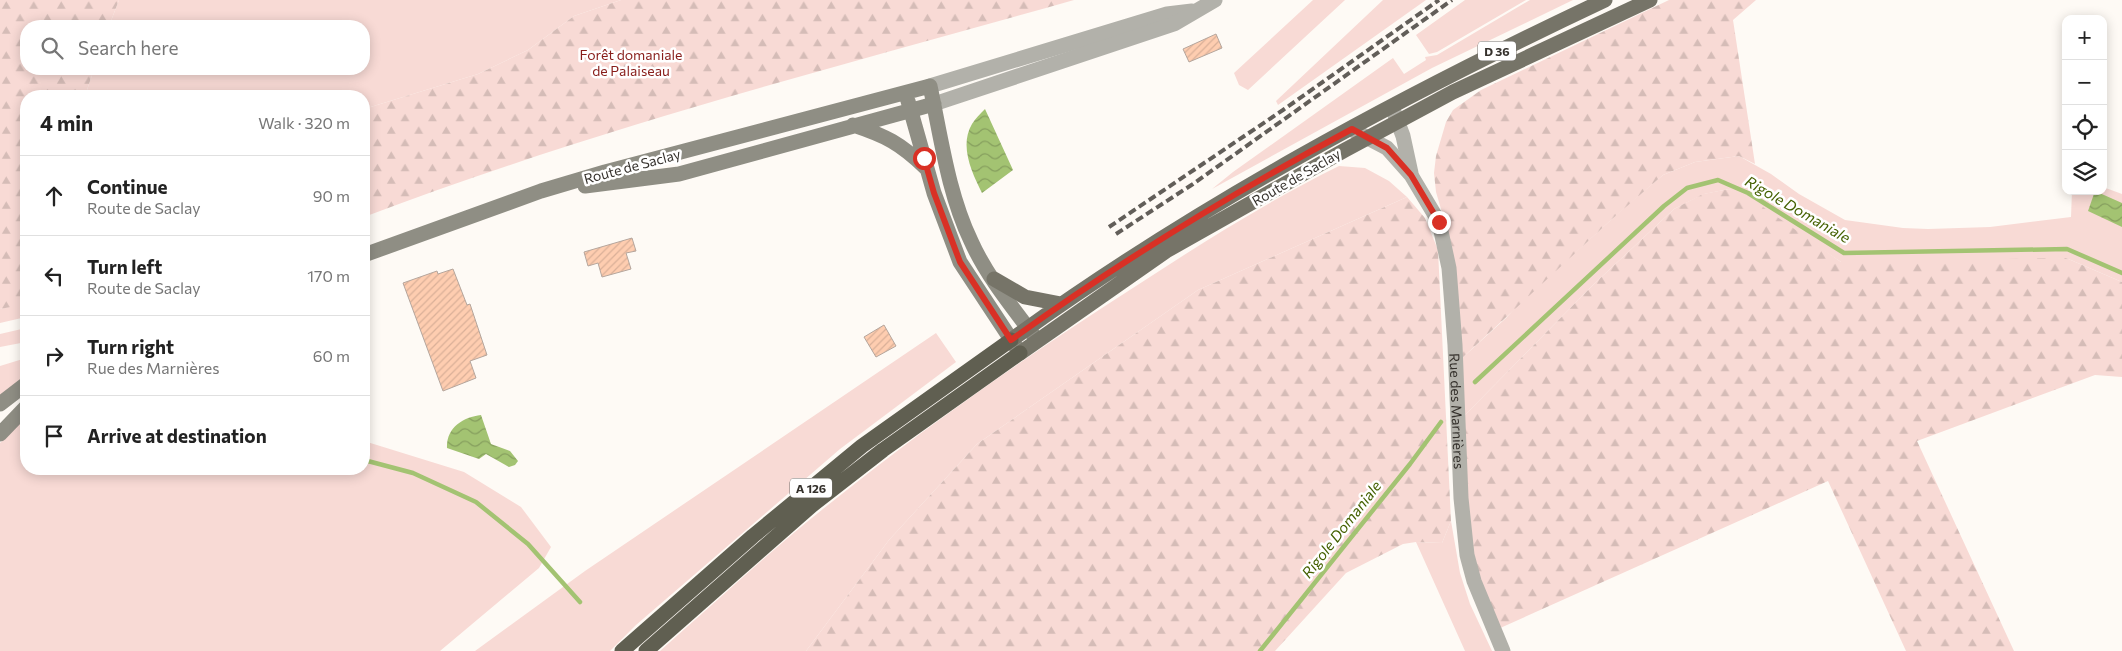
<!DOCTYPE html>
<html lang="en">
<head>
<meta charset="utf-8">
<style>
  body { margin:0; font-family:Commissioner,sans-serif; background:#f6f6f6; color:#222 }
  .controls { position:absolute; right:15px; top:15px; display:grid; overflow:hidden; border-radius:10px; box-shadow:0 2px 12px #0003 }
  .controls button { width:45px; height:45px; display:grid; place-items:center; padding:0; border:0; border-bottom:1px solid #e0e0e0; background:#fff; color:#222; font:25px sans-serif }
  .stop { position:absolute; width:15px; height:15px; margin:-11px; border:4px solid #d93025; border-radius:50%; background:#fff }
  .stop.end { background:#d93025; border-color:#fff; box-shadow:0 1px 5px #0008 }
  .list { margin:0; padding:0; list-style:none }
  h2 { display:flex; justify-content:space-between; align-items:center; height:65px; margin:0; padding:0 20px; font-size:21px }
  h2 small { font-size:16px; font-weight:400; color:#767676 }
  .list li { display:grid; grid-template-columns:32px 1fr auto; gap:15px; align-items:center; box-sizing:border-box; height:80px; padding:0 20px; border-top:1px solid #e0e0e0 }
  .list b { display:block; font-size:19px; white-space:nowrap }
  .list p { margin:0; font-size:16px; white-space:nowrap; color:#767676 }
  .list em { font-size:16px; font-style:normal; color:#767676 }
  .icon { flex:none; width:28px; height:28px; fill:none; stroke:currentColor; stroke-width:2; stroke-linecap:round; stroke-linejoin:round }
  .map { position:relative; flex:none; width:2122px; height:651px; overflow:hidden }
  .search { position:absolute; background:#fff; box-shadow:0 2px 12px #0003; left:20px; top:20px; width:350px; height:55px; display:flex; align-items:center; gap:12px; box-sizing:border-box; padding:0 18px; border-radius:20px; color:#767676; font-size:19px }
  .panel { position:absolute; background:#fff; box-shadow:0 2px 12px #0003; left:20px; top:90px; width:350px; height:385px; border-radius:20px }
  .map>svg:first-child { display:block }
  .green { fill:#f8dad5 }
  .forest { fill:url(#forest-firs) }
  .water { fill:url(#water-waves) }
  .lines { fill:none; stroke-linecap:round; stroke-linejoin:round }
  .stream { stroke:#a3c372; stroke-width:4.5 }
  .building { fill:url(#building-hatch); stroke:#b5a69d }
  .street { stroke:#b2b1aa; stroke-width:15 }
  .secondary { stroke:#8f8e84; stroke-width:15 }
  .primary { stroke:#767468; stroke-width:15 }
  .highway { stroke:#605f51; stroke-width:15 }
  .rail { stroke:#625e59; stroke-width:4; stroke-dasharray:8 4; stroke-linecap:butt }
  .route { stroke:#d93025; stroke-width:6 }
  .labels { text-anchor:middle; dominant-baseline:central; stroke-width:5; stroke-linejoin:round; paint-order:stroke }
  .shield { fill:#fff; stroke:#726f6b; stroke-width:1 }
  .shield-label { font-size:12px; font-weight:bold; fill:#35312c }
  .park-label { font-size:14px; fill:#881d1a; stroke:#fff }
  .street-label { font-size:14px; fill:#35312c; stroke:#fff }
  .water-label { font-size:15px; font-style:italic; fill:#446001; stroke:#fff }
</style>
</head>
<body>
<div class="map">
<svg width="2122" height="651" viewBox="0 0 2122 651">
  <defs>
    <pattern id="forest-firs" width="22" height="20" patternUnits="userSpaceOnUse" patternTransform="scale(1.25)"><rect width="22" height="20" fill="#f8dad5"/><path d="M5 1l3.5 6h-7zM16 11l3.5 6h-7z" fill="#d5bcb7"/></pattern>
    <pattern id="water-waves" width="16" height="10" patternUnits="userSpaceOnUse" patternTransform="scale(1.25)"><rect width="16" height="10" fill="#a3c372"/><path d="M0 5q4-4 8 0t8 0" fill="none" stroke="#869f5e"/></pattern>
    <pattern id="building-hatch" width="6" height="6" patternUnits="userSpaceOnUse" patternTransform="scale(1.25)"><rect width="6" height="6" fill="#fecdb0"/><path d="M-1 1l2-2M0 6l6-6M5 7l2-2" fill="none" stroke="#dab098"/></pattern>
  </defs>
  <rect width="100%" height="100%" fill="#fefaf5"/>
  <path class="green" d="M119,0h502l-47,16 -46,34 -50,24 -114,35v-13h-279l9,-27h270v-43h-255z
    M1313,0h32l-97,90 -9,-5 -5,-12z
    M1383,0h43l-148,105 -2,-4z
    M1465,0h61l-89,52 -8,2 -13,-19z
    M1530,0h43l-141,68 -220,121 21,-17 160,-114 11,16 22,-14 -1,-3 12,-2z
    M1739,156l32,18 28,20 46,26 58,8 25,1 62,-2 81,-10 1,-26h31v-4l19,7v88l-56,-24 -74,8 -151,-4 -61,-41 -51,-32 -25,5 -30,15 -80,75 -131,133 -2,-58 45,-41 30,-33 41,-34 48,-44 38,-32 32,-13z
    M1339,166l26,2 24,13 18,16 -209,93 -221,154 -88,96 -83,111h-146c56,-49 110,-100 168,-146 98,-79 202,-151 308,-219 66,-43 132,-85 203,-120z
    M20,304h6v13l-26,6v-14z
    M26,328v14l-26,5v-13z
    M936,333l20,29 -116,87 -204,176 -26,26h-135l110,-80z
    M26,358v19l-26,19v-30z
    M26,417v52h338v-28l100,31 57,35 30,40 -12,21 -99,83h-440v-208z
    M1451,521l9,52 10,31 22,47h-27l-49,-109 26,1z"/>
  <path class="forest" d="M0,0h119l-10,26h-83v43h68l-9,27h-59v208l-26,5z
    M621,0h453c-238,67 -479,129 -710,217v-108l114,-35 50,-24 46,-34z
    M1669,0h87l-23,20 22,144 -16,-8 -44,6 -32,13 -51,44 -151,140 -10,-116 -15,-51 -2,-19 2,-17 10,-34 7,-12 28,-20z
    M1729,189l24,11 88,62 225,-4 56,24v95l-27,-2 -178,66 97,210h-108l-78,-170 -330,148 -18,-46 -14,-67 -3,-99 131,-133 80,-75 29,-15z
    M1407,197l18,21 13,32 13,271 -9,22 -26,-1 -13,2 -57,29 -71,78h-469l83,-111 88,-96 221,-154z"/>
  <path class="water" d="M985,109l28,61 -31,23c-10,-20 -23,-47 -10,-69 3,-5 8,-10 13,-15z
    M2095,191l27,12v24l-34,-16z
    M481,415l10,29 19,7 8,10 -3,4 -6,2 -23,-13 -7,5 -32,-11c-1,-20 16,-31 34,-33z"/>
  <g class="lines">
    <path class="stream" d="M1475,382l189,-176 23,-18 31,-8 30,13 96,60 223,-4 55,24
      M364,460l49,13 63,29 52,42 52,58
      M1260,651l150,-187 31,-42"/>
  </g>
  <path class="building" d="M1216,34l6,14 -33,14 -6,-13z
    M632,238l4,13 -10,2 5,16 -29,8 -4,-14 -10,3 -4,-14z
    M453,269l14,36 3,-1 17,51 -17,6 6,17 -33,13 -40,-108 34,-12 1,3z
    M884,325l12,21 -20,11 -12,-20z"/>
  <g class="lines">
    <g class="street">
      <path d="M930,86l237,-72 25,-3"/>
      <path d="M934,104l240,-80 41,-24"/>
      <path d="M1392,107l11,29 8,37"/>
      <path id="s1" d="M1351,129l36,19 24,27 28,47 10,46 6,77 6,153 6,57 7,26 29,70"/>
    </g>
    <path class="secondary" d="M908,101l26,92 26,69 58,88
      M853,125c33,11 47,18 73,43
      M585,186l94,-12 255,-70
      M364,255l177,-64 64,-19 325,-86c11,51 18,107 41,155 16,36 43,68 66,99
      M0,404l26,-20
      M0,434l26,-27"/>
    <path class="primary" d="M994,279l31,18 36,7
      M1011,340c185,-134 388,-243 594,-340
      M1020,353l146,-102 179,-101 108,-58 197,-92"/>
    <path class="highway" d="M622,651l131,-115 109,-90 149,-106
      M646,651l165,-145 72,-56 137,-97"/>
    <path class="rail" d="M1109,227l174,-117 156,-110
      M1116,234l77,-50 259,-184"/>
  </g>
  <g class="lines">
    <path class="route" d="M924,158l10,35 26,69 51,78c108,-78 223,-148 341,-211l35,19 24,27 28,47"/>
  </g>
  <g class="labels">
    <g class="shield">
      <rect x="1478" y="41.5" width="38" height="19" rx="4"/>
      <rect x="790" y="478.5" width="42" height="19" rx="4"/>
    </g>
    <g class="shield-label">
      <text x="1497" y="51">D 36</text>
      <text x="811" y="488">A 126</text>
    </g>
    <g class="park-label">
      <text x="631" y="54">Forêt domaniale<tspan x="631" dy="16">de Palaiseau</tspan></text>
    </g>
    <g class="street-label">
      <text transform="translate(632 166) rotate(-15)">Route de Saclay</text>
      <text transform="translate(1296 177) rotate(-30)">Route de Saclay</text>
      <text stroke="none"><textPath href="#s1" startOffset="322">Rue des Marnières</textPath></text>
    </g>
    <g class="water-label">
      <text transform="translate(1798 209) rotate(30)">Rigole Domaniale</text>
      <text transform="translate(1341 529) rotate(-52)">Rigole Domaniale</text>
    </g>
  </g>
</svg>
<div class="controls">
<button>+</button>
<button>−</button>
<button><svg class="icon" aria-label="locate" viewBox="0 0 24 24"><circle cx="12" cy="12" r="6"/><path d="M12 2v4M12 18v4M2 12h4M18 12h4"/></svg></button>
<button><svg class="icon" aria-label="layers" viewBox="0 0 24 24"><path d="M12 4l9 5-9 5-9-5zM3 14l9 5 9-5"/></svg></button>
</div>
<div class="stop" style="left:924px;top:158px"></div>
<div class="stop end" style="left:1439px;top:222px"></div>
<div class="search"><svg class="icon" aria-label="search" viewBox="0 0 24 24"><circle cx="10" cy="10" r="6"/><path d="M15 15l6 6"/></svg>Search here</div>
<section class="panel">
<h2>4 min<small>Walk · 320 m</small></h2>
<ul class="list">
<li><svg class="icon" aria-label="ahead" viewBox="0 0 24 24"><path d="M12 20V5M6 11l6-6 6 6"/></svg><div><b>Continue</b><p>Route de Saclay</p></div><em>90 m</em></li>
<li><svg class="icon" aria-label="left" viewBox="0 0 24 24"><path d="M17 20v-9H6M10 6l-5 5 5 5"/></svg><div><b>Turn left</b><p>Route de Saclay</p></div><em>170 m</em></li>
<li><svg class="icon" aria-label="right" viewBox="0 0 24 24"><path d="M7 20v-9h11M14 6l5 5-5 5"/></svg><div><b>Turn right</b><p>Rue des Marnières</p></div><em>60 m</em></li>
<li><svg class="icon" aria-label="arrive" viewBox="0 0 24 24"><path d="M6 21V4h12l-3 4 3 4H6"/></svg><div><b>Arrive at destination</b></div></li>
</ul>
</section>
</div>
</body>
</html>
